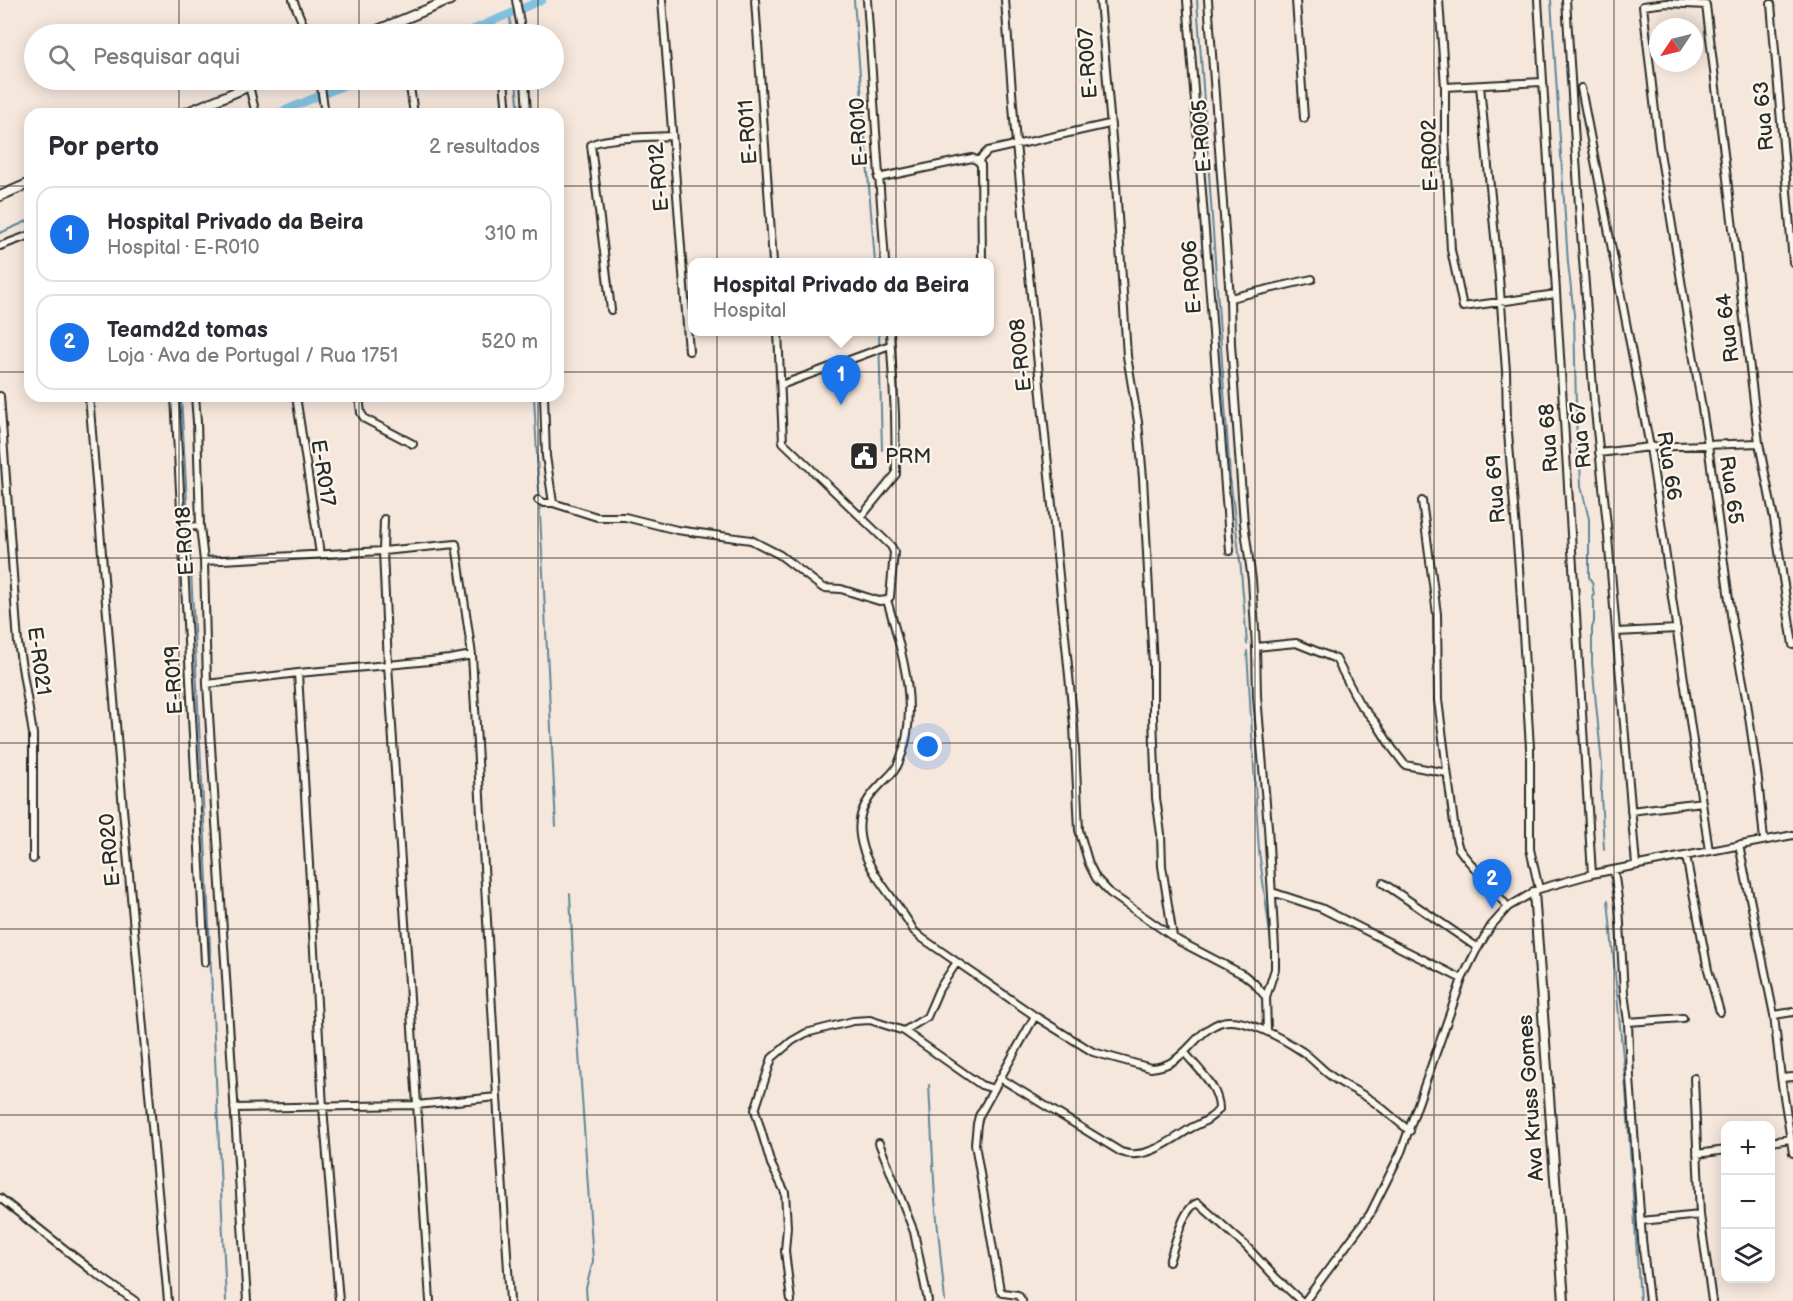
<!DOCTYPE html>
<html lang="pt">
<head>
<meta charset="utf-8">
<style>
  body { margin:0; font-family:"Balsamiq Sans",sans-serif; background:#f7f7f7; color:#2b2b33 }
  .controls { position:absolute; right:18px; bottom:18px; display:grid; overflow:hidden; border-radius:12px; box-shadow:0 3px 15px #0003 }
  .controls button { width:54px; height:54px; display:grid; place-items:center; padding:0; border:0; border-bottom:2px solid #e1e1e2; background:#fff; color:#2b2b33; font:30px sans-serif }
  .compass { position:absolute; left:1649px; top:18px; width:54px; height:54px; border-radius:50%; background:#fff; box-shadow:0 3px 15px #0003; rotate:235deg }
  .you { position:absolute; left:928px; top:747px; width:21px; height:21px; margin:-15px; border:4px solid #fff; border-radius:50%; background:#1a73e8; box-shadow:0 0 0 9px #1a73e833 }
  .badge { display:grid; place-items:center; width:39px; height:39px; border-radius:50%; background:#1a73e8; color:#fff; font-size:20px; font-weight:700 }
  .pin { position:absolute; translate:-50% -50px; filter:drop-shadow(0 2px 3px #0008) }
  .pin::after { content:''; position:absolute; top:32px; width:21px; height:18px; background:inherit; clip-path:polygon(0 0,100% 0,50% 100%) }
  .popup { position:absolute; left:688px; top:258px; width:306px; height:78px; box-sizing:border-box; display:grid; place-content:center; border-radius:12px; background:#fff; filter:drop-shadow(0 2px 4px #0005); font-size:20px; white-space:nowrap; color:#7c7c81 }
  .popup b { font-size:22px; color:#2b2b33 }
  .popup::after { content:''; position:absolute; left:50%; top:100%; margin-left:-12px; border:12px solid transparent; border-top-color:#fff }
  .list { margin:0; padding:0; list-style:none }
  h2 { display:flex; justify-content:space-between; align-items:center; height:78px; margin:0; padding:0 24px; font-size:26px }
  h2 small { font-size:20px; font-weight:400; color:#7c7c81 }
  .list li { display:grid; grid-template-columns:39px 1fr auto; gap:18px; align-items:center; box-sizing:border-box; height:96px; margin:0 12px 12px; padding:0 12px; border:2px solid #e1e1e2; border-radius:18px }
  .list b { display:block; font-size:22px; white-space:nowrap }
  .list p { margin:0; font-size:20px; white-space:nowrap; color:#7c7c81 }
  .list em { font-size:20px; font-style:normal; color:#7c7c81 }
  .icon { flex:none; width:33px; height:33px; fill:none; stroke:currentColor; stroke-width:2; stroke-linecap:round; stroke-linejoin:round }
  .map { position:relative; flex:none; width:1793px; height:1301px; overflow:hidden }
  .search { position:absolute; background:#fff; box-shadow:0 3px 15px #0003; left:24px; top:24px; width:540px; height:66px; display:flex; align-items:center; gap:15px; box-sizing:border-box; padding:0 21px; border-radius:33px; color:#7c7c81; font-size:22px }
  .panel { position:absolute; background:#fff; box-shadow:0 3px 15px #0003; left:24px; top:108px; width:540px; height:294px; border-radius:18px }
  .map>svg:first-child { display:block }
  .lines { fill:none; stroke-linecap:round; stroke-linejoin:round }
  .stream { stroke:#608699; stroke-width:2 }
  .canal { stroke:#83c2e3; stroke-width:8 }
  .minor-casing { stroke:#2b2b2b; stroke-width:10 }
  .tertiary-casing { stroke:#2b2b2b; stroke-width:12 }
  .minor { stroke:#fbf7ec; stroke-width:6 }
  .tertiary { stroke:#fbf7ec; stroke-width:8 }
  .grid { fill:none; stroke:#2b2b2b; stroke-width:1.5; stroke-opacity:0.55 }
  .labels { text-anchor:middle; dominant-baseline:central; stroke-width:4.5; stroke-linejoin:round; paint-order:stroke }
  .street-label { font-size:21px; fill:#2b2b2b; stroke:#fbf7ec }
  .poi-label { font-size:21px; fill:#2b2b2b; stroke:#fbf7ec; text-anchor:start }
</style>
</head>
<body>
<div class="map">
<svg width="1793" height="1301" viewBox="0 0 1793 1301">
  <rect width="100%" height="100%" fill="#f6e7dc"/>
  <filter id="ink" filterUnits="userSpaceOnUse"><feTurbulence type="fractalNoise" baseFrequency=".0167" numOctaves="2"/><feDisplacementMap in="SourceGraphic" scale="12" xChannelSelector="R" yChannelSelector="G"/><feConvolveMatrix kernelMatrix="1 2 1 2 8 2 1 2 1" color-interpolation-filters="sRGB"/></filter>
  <g filter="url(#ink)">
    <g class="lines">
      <path class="stream" d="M854,0l21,262
        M1197,0l33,477 11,93 6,74
        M1551,0l17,263 6,52 3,137 3,9 1,25 8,33v58l3,5 2,13 -2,2 2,4v21l-2,6v35l10,102 -1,29 3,56
        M510,14l1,20
        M516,80l3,34
        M0,233l30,-13
        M879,332l3,118
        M181,396l7,124
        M534,396l22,430
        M189,533l17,326 20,442
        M1247,651l12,200 12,91
        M570,894l4,85 19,282 -7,27 1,13
        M1608,900l18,189 14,212
        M929,1085l6,114 10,102"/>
      <path class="canal" d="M462,34l80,-34
        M276,114l81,-34"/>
      <g class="minor-casing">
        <path id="minor" d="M293,0l14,34
          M516,0l6,34
          M662,0l27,351
          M755,0l18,262
          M867,0l18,262
          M1005,0l11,144 58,582 5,104 10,34 7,14 14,15 69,48 65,34 10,8 12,14
          M1100,0l16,185 11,171 11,66 5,56 10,187v51l3,82 5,36 1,32 11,71
          M1187,0l43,551
          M1208,0l22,298 1,46 13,179 8,57 4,67 1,49 11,131 7,122v20l-9,28 1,34
          M1296,0l8,118
          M1439,0l6,87v50l6,113 12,57 93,-13
          M1538,0l54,874
          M1566,0l14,221 14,180 13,124 29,340
          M1771,4l22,258
          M395,23l3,11
          M320,80l5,34
          M409,80l5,34
          M504,80l3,34
          M525,80l2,34
          M249,86l7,28
          M1480,86l19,191 7,94 1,49 12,148 11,180v101l9,40
          M1445,87l97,-5
          M1581,88l69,359 59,404
          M978,161l10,-10 121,-27
          M878,178l94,-20 6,3 3,4 1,97
          M0,246l30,-11
          M1230,298l82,-19
          M611,310l-20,-165c10,-8 65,-8 81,-9
          M778,332l5,110 108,104 3,6 -4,45 -3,3c15,51 34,111 12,162 -3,9 -10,14 -17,21 -20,20 -28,37 -19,66 10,30 36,54 51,82l8,7 113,78 58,36 58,16c35,-2 42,-37 71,-46 22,-6 63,18 81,30 11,8 20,19 32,27 12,8 27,14 39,23 12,9 24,20 36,29
          M781,385l109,-40
          M0,396l18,247 15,91v125
          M89,396l34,413 45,492
          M175,396l30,566
          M195,396l2,26 3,104 4,35 3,123 40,617
          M296,396l24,158
          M359,396l2,17 4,6 48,25
          M544,396l2,60 7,47
          M1599,453l51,-6 109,-4
          M538,500l6,3h9l44,14h28l52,13 74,10 29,15 43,33 18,1 38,12 8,-1
          M1422,501l15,113 1,86 18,139 3,10 6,8 43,50
          M861,517l35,-43 -1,-60 -5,-82
          M384,519l-1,32 5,114 62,-6 22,-4
          M182,527l18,-1
          M204,561l179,-10 73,-7 16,111 25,442
          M1616,632l61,-3
          M1256,647l40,-4 40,16 23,44 17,20 16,25 13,17 42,8
          M298,673l25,434 16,194
          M207,684l91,-11 90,-8 42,636
          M1631,811l71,-9
          M1764,840l-6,-61 -11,-76 -14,-74 -25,-184 -49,-299 -16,-140 23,-3 40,2 53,438 15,76 19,126
          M1739,845l35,170 7,63 12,75
          M1686,856l22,114 12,42
          M1614,870l5,36 5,87 4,29 2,56 12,161 7,62
          M1383,883l95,65
          M1272,892l49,16 141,71
          M1774,1015l19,-3
          M1628,1022l55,-4
          M904,1031l23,-14 12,-28 18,-27
          M1000,1078l121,74c24,9 51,-12 70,-24 10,-5 21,-9 28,-19 0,-22 -20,-39 -34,-56
          M1694,1078l6,137 12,86
          M1781,1078l12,-1
          M234,1108l182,-3 81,-8 13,204
          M1770,1142l20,-3
          M879,1143l35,89 14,69
          M1697,1154l29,-4
          M0,1198l95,75 40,28
          M1641,1221l59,-6
          M1169,1262c5,-14 14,-56 29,-59l48,43 30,32 25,23
          M791,1301l-6,-50 2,-24 -2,-35 -14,-28 -16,-54 17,-52 20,-17 14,-8 47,-12 17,-1 34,11 77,54 13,4
          M1022,1301l-4,-6 -15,-2 -3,-3 -25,-146 2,-20 2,-8 56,-100
          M1305,1301l65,-87 31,-62 61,-173 14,-28 15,-25 17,-19 31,-18 53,-15 201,-39"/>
      </g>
      <g class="tertiary-casing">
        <path id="tertiary" d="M368,34l82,-34
          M183,114l81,-34
          M0,196l30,-13
          M1534,892l30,409"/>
      </g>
      <use href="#minor" class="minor"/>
      <use href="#tertiary" class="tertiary"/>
    </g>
  </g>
  <path class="grid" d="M179,0v34M359,0v34M538,0v34M717,0v1301M896,0v1301M1076,0v1301M1255,0v1301M1434,0v1301M1614,0v1301M179,80v34M359,80v34M538,80v34M0,186h30M558,186h1235M0,372h30M558,372h1235M179,396v905M359,396v905M538,396v905M0,558h1793M0,743h1793M0,929h1793M0,1115h1793"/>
  <defs>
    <g id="civic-square" transform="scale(1.5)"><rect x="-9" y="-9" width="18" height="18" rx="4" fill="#2b2b2b" stroke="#fbf7ec"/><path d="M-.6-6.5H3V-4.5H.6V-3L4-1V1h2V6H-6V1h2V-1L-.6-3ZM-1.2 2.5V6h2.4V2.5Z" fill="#fff"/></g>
  </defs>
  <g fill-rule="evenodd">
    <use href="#civic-square" x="864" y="456"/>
  </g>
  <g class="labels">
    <g class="street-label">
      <text transform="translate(1088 63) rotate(-94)">E-R007</text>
      <text transform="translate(1764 116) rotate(-95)">Rua 63</text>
      <text transform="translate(748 132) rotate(-94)">E-R011</text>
      <text transform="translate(859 132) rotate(-93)">E-R010</text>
      <text transform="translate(1202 136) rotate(-94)">E-R005</text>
      <text transform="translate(1430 155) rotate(-92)">E-R002</text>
      <text transform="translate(659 177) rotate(-95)">E-R012</text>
      <text transform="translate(1192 277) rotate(-94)">E-R006</text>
      <text transform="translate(1728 328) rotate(-97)">Rua 64</text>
      <text transform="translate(1021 355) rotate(-96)">E-R008</text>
      <text transform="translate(1581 435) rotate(-96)">Rua 67</text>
      <text transform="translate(1549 438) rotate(-94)">Rua 68</text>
      <text transform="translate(1669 466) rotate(81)">Rua 66</text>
      <text transform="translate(323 473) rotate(81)">E-R017</text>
      <text transform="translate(1496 489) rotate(-94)">Rua 69</text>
      <text transform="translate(1731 490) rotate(82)">Rua 65</text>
      <text transform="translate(185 541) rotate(-93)">E-R018</text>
      <text transform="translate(39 661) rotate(82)">E-R021</text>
      <text transform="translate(174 680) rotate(-93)">E-R019</text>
      <text transform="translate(110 850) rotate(-95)">E-R020</text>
      <text transform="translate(1531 1098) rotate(-94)">Ava Kruss Gomes</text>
    </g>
    <g class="poi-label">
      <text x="885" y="456">PRM</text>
    </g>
  </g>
</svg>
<div class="controls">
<button>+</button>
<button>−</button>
<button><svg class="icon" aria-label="layers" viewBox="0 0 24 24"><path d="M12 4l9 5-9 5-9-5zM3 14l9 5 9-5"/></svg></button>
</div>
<svg class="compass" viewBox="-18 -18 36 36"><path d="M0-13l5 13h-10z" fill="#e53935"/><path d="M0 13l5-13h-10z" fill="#7c7c81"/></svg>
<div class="you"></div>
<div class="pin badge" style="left:841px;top:405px">1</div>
<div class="popup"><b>Hospital Privado da Beira</b>Hospital</div>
<div class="pin badge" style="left:1492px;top:909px">2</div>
<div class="search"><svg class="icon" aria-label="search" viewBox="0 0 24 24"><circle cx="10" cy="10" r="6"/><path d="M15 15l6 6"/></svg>Pesquisar aqui</div>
<section class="panel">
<h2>Por perto<small>2 resultados</small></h2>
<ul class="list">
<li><span class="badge">1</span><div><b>Hospital Privado da Beira</b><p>Hospital · E-R010</p></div><em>310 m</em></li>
<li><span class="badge">2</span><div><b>Teamd2d tomas</b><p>Loja · Ava de Portugal / Rua 1751</p></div><em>520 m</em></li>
</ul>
</section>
</div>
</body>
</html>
